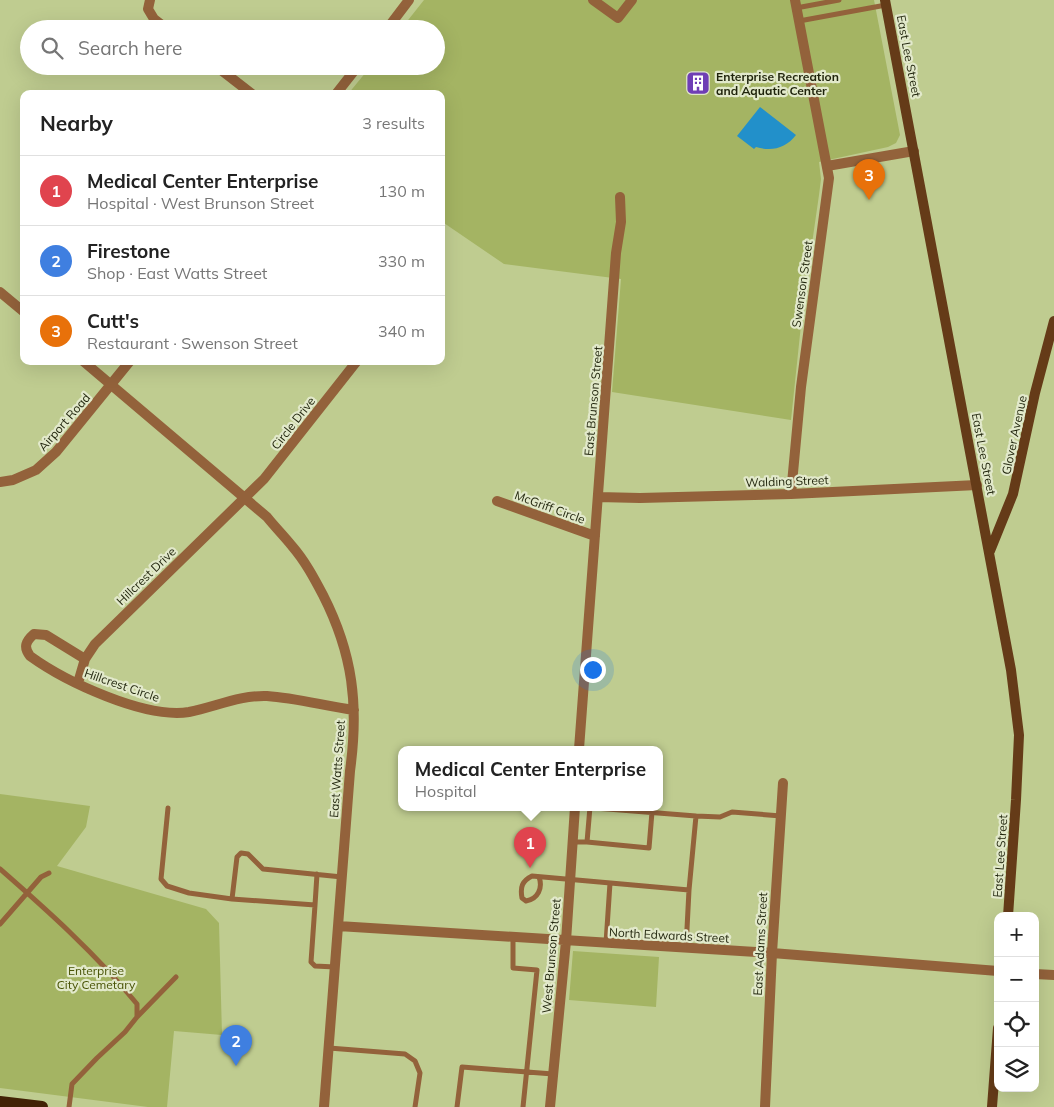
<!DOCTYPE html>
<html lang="en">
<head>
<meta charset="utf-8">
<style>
  body { margin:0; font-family:Mulish,sans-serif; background:#f2f2f2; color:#222 }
  .controls { position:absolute; right:15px; bottom:15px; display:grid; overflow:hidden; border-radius:10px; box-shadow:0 5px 20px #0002 }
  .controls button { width:45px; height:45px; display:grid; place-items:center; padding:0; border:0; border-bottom:1px solid #e0e0e0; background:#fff; color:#222; font:25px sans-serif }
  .you { position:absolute; left:592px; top:669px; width:18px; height:18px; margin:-12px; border:4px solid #fff; border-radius:50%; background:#1a73e8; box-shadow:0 0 0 8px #1a73e833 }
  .badge { display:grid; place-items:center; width:32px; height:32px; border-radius:50%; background:#6f3eb5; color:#fff; font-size:16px; font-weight:700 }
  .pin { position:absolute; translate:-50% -41px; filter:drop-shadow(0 1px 2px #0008) }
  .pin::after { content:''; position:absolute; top:26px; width:18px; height:15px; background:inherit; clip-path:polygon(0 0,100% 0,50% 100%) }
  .popup { position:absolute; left:398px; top:746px; width:265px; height:65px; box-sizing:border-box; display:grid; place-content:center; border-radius:10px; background:#fff; filter:drop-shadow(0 1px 4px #0005); font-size:16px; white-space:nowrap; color:#767676 }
  .popup b { font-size:19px; color:#222 }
  .popup::after { content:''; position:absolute; left:50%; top:100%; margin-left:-10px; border:10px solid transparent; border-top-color:#fff }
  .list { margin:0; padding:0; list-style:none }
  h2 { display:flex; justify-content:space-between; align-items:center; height:65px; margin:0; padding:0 20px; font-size:21px }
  h2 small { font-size:16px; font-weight:400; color:#767676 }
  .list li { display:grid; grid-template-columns:32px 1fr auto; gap:15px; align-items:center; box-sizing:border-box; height:70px; padding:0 20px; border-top:1px solid #e0e0e0 }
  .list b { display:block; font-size:19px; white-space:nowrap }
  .list p { margin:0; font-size:16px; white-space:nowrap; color:#767676 }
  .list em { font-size:16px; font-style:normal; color:#767676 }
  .icon { flex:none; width:28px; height:28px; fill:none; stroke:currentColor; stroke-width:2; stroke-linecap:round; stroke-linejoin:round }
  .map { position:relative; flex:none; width:1054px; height:1107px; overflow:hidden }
  .search { position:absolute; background:#fff; box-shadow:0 5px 20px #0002; left:20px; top:20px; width:425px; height:55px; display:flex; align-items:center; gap:12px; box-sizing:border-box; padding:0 18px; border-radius:28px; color:#767676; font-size:19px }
  .panel { position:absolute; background:#fff; box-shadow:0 5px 20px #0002; left:20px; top:90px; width:425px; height:275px; border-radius:10px }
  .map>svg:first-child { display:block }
  .green { fill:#a4b463 }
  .water { fill:#2290ca }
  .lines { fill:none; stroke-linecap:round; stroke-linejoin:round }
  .lane { stroke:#93623b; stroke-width:5 }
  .street { stroke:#93623b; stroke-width:10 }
  .secondary { stroke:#653b18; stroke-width:10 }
  .primary { stroke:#422205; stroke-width:12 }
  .labels { text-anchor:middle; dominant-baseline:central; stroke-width:4.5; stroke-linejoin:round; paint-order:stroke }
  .street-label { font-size:12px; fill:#1f230b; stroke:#e2e9cb }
  .poi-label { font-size:12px; font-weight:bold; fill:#1f230b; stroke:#e2e9cb; text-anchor:start }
  .park-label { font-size:12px; fill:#485305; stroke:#e2e9cb }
</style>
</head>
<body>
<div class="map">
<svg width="1054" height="1107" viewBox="0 0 1054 1107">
  <rect width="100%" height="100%" fill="#bfcc90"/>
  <path class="green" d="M424,0h450l26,135 -4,8 -8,4 -69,15 2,17 -2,16 -16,111 -12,114 -179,-28 9,-113 -117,-15 -63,-43v-127h-93l23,-28h65v-37h-35z
    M0,794l90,12 -4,21 -29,39 149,43 13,14 3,112 -48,-4 -7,76h-19l-148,-19z
    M573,951l86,6 -3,50 -87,-7z"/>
  <path class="water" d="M760,107l36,28c-10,13 -24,17 -40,12l-2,2 -17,-13z"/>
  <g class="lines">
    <path class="lane" d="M796,8l43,-8
      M799,21l87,-16
      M582,807l114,9
      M168,808l-7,71 6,7 22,7 43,6 83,6 2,-31
      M573,842h14l3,-35
      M587,842l62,6 3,-36
      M0,869c48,42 96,85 137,135v13l-12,15 -28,26 -25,26 -3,23
      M539,877c4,11 -1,22 -13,24l-4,-3c-2,-11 0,-17 10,-22l157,14 -3,58
      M689,890l7,-74 24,1 12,-5 49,4
      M232,899l5,-42 4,-4 7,1 15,15 79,8
      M315,905l-4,57 4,4 20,1
      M0,924l41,-47 8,-4
      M513,938v30l24,2 -14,137
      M606,943l4,-60
      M137,1017l39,-40
      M329,1048l76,6 10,7 5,12 -5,34
      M457,1107l5,-40 91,7"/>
    <path class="street" d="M150,0l-2,9 6,10 13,10
      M593,0l25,18 14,-18
      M387,29l22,-29
      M216,66l36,28
      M336,94l22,-28
      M827,166l87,-15
      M0,292l24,20
      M83,361l184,156c8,10 17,19 25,29 13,15 22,32 31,49 30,59 36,110 27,176l-26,336
      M0,482l13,-2 23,-10 20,-18 74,-91
      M791,494l10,-107 28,-209 -34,-178
      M598,497l42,1 151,-4 186,-9
      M497,501l98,35
      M85,659l-39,-24 -12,-1c-8,7 -11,13 -4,22 36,26 115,63 159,56 26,-5 51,-17 78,-16 29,2 58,10 87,14
      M78,683l7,-24 10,-15 169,-165 93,-118
      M579,749l37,-496 5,-31 -1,-25
      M338,926l434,27 226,18
      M1035,974l19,1
      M550,1107l16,-166 9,-134
      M765,1107l7,-154 11,-170"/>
    <path class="secondary" d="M885,0l126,670 8,65 -3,65 -8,116
      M990,551l23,-57 22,-101 19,-72
      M992,1107l6,-79"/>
    <path class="primary" d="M0,1102l42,5"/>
  </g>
  <defs>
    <g id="building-square" transform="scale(1.25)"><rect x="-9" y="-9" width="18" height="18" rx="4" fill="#6f3eb5" stroke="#e2e9cb"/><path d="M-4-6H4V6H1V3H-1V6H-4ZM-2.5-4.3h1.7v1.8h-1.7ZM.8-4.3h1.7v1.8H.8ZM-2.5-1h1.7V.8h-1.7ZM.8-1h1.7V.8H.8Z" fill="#fff"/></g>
  </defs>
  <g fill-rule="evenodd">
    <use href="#building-square" x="698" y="83"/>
  </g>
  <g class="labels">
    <g class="street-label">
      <text transform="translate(909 56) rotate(79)">East Lee Street</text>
      <text transform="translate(802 284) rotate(-82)">Swenson Street</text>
      <text transform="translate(593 401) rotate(-85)">East Brunson Street</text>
      <text transform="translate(64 422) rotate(-49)">Airport Road</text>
      <text transform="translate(293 423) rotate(-52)">Circle Drive</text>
      <text transform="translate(1014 435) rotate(-78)">Glover Avenue</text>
      <text transform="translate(984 454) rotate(79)">East Lee Street</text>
      <text transform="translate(787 481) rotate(-2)">Walding Street</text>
      <text transform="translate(550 507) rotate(20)">McGriff Circle</text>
      <text transform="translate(146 576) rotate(-44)">Hillcrest Drive</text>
      <text transform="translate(122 685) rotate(19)">Hillcrest Circle</text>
      <text transform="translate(337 769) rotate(-86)">East Watts Street</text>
      <text transform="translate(1000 856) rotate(-86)">East Lee Street</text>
      <text transform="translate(669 935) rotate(3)">North Edwards Street</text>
      <text transform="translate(760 944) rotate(-87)">East Adams Street</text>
      <text transform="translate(551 956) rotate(-85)">West Brunson Street</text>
    </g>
    <g class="poi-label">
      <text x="716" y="76">Enterprise Recreation<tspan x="716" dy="14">and Aquatic Center</tspan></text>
    </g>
    <g class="park-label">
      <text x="96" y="970">Enterprise<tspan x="96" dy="14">City Cemetary</tspan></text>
    </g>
  </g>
</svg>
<div class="controls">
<button>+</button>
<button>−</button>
<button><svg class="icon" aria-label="locate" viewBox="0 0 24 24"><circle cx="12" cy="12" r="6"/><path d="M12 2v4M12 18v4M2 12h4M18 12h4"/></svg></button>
<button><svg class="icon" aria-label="layers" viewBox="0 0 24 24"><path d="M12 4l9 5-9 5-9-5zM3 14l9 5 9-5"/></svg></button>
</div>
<div class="you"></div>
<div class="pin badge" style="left:530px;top:868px;background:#e0444e">1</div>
<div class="popup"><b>Medical Center Enterprise</b>Hospital</div>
<div class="pin badge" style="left:236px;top:1066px;background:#3f7fe0">2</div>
<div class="pin badge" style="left:869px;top:200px;background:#e8710a">3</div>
<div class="search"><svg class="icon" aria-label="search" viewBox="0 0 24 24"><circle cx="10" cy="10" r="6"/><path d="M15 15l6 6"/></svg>Search here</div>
<section class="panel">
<h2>Nearby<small>3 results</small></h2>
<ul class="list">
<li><span class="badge" style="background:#e0444e">1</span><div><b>Medical Center Enterprise</b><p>Hospital · West Brunson Street</p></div><em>130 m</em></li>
<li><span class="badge" style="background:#3f7fe0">2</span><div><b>Firestone</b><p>Shop · East Watts Street</p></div><em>330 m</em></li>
<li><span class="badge" style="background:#e8710a">3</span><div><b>Cutt's</b><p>Restaurant · Swenson Street</p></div><em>340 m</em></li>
</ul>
</section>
</div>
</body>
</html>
